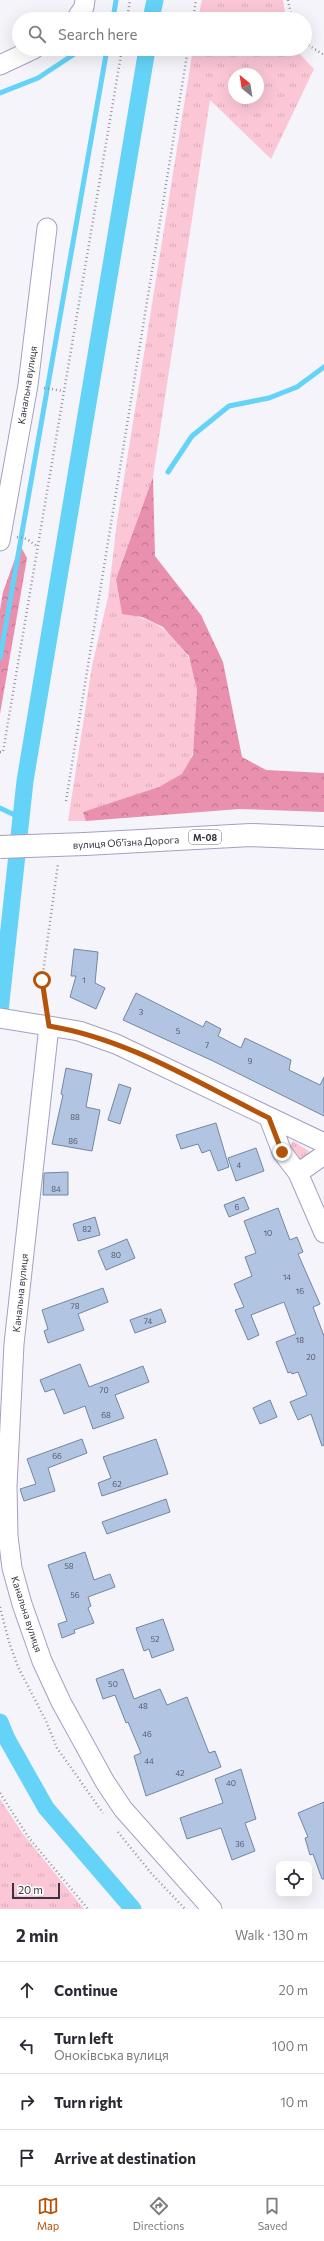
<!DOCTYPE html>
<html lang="en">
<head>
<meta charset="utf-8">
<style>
  body { margin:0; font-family:Commissioner,sans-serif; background:#f7f7f7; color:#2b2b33 }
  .controls { position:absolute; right:12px; bottom:12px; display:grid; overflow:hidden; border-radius:8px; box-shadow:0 4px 16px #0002 }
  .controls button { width:36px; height:36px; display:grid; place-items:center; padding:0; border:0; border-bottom:1px solid #e1e1e2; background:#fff; color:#2b2b33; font:20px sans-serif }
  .compass { position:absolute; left:228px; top:68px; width:36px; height:36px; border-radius:50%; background:#fff; box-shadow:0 4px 16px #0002; rotate:330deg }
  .scale { position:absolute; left:12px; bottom:10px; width:48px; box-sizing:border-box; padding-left:4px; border:2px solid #373543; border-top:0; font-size:11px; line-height:14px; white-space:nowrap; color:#373543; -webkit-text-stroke:3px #fff; paint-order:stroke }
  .stop { position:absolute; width:12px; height:12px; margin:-9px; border:3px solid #b45309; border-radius:50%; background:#fff }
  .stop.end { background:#b45309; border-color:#fff; box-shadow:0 1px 4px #0008 }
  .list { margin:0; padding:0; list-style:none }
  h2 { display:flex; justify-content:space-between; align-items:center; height:52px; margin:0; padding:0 16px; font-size:17px }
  h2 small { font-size:13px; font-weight:400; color:#7c7c81 }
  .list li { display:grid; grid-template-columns:26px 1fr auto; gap:12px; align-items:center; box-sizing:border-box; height:56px; padding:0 16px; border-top:1px solid #e1e1e2 }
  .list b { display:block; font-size:15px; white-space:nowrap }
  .list p { margin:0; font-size:13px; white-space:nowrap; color:#7c7c81 }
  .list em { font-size:13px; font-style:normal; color:#7c7c81 }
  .icon { flex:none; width:22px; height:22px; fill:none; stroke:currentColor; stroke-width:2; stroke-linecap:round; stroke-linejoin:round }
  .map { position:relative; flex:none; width:324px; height:1909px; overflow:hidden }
  .search { position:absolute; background:#fff; box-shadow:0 4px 16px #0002; left:12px; right:12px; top:12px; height:44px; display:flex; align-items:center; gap:10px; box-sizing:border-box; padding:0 14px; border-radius:22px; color:#7c7c81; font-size:15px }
  .sheet { height:276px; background:#fff }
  nav { display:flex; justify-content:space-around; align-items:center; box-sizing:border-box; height:56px; border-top:1px solid #e1e1e2; background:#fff; font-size:11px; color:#7c7c81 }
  nav a { display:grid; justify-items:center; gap:2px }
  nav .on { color:#b45309 }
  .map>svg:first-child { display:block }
  .grass { fill:url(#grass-tufts); fill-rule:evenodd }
  .forest { fill:url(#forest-crowns) }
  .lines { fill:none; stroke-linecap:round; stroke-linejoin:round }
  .stream { stroke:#65d2f7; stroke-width:5 }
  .canal { stroke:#65d2f7; stroke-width:17 }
  .building { fill:#b1c5e2; stroke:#7386a1 }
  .street-casing { stroke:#a4a0c0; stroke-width:21 }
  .highway-casing { stroke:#a4a0c0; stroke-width:24 }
  .path { stroke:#96949f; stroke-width:2.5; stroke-dasharray:1 3; stroke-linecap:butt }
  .street { stroke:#fff; stroke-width:19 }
  .highway { stroke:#fff; stroke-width:22 }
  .highway-bridge-casing { stroke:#a4a0c0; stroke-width:24; stroke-linecap:butt }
  .highway-bridge { stroke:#fff; stroke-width:22 }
  .route { stroke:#b45309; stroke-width:5 }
  .labels { text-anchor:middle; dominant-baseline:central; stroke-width:3.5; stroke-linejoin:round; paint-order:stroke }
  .number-label { font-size:8px; fill:#56596b }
  .shield { fill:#fff; stroke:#73727b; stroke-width:1 }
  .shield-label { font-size:9px; font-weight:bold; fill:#373543 }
  .street-label { font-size:10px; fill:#373543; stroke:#fff }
</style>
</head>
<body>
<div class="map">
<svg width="324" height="1909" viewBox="0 0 324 1909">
  <defs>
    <pattern id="grass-tufts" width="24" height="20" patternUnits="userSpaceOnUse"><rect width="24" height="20" fill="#fbc6d6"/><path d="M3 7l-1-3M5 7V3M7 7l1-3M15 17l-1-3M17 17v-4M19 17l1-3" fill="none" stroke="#d8abb9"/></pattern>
    <pattern id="forest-crowns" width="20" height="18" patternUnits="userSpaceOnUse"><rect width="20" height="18" fill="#e890ae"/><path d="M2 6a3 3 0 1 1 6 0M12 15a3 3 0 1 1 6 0" fill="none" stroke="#bd768f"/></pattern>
  </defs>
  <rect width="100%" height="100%" fill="#f5f4fb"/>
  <path class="grass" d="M202,0h81l3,19h-88z
    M193,49h102l19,20 -43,90 -61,-59 -57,377 -37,102 6,34c42,7 73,34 75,78 0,11 -2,23 -2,34 -1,17 0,35 -13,49 -13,14 -77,31 -98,38l2,9h-18l24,-155 16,-69 9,-75zM234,74h24v24h-24z
    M293,1141l19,12 -8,6h-9l-6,-12z
    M0,1799l23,35 61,75h-84z"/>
  <path class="forest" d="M153,477l2,79 46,59 22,47 19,95 24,13 58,3v39l-85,-3 -153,12 -3,-9 76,-25 23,-13 11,-19 4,-65 -8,-34 -26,-29 -21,-10 -20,-3 -6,-35z
    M20,545l7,13 -27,156v-104l3,-18z"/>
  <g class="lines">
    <path class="stream" d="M113,19l3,-19
      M0,93l38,-15 44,-29
      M168,472l24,-36 37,-30 40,-8 28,-11 27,-20
      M0,658l107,-609
      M0,808l21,10"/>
    <path class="canal" d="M151,19l4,-19
      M0,1011l25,-230 122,-732
      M0,1722l7,17 39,69 87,101"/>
  </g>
  <path class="building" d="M74,949l24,3 -3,31 10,5 -9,21 -26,-12 6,-21h-5z
    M136,993l67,34 3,-6 15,8 -3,7 23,12 4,-10 46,22 -2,10 31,15 4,-8v39l-111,-55 -90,-41z
    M66,1068l26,6 -6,33 14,3 -8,41 -40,-7 11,-49 -2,-1z
    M119,1084l12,4 -11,36 -12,-4z
    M216,1123l13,44 -11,4 -8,-21 -8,3 -4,-9 -17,5 -5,-14z
    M256,1148l8,23 -28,10 -8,-23z
    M68,1172v23h-25l1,-22z
    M244,1197l5,12 -20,8 -5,-12z
    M278,1208l12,32 7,-3 6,15 -5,2 22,50 -7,3 11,29v109l-2,1 -11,-32 -13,6 -8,-18 17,-7 -9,-23 -6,2 -1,-2 -3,1 -12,-31 20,-8 -12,-32 -33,13 8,20 -11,5 -13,-30 9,-3 -10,-23 18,-8 -7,-19 11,-4 -12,-32z
    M95,1217l5,18 -22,6 -5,-17z
    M127,1239l8,19 -29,12 -8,-19z
    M103,1288l5,14 -30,12 6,16 -36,13 -4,-12 4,-2 -6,-19z
    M161,1309l5,13 -31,11 -5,-13z
    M80,1364l9,23 54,-21 6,16 -34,13 9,23 -31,11 -8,-23 -21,8 -10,-25 -9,3 -5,-12z
    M270,1400l7,17 -17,7 -7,-16z
    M82,1439l5,14 -39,15 7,23 -31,10 -4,-12 16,-5 -9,-25z
    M156,1439l12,35 -66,22 -4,-13 13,-5 -8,-21z
    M166,1499l4,13 -63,22 -5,-12z
    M85,1552l9,28 16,-6 5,13 -27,10 3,9 -3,2 6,15 -20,7 1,3 -13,5 -4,-14 9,-3 -19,-56z
    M163,1619l11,31 -22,8 -3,-9 -5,2 -8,-23z
    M123,1669l11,30 26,-10 7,16 20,-8 22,56 6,-2 6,16 -75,29 -12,-40 7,-3 -13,-31 -2,1 -11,-28 -12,4 -7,-20z
    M241,1769l15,50 -11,4 10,28 -23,9 -11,-32 -34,11 -7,-21 43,-15 -8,-24z
    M324,1802v77h-2l-9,-25 -3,1 -5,-17 3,-1 -10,-24z"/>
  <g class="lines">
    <g class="street-casing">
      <path id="street" d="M76,19l8,-12 1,-7
        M0,65l34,-16
        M0,541l28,-156 19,-157
        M0,1018l79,13 37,13 208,99
        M49,1026l-35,318 -7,142 1,50 4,32 10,36 20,57 19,41 44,80 18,27 89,100
        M269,1118l13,34 16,21 26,60
        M298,1173l26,-18"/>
    </g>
    <g class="highway-casing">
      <path id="highway" d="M85,844l166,-9 73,3"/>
    </g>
    <path class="path" d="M288,0l4,19
      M127,19l3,-19
      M193,19l3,-19
      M305,43l19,12
      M44,388l20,3
      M17,537l10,2 11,8
      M0,752h3l119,-703
      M66,801l122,-752
      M46,1009l-4,-29 16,-116
      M0,1607l9,35 9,25 28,54 11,27 46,65
      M0,1793l29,45 59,71
      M118,1832l33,41 34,36"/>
    <use href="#street" class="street"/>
    <use href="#highway" class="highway"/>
    <g class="highway-bridge-casing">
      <path id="highway-bridge" d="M0,847l85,-3"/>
    </g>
    <use href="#highway-bridge" class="highway-bridge"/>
  </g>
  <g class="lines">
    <path class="route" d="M42,980l7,46c79,13 149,57 220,92l13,34"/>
  </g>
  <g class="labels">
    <g class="number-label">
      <text x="84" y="980">1</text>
      <text x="141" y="1012">3</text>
      <text x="178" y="1031">5</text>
      <text x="207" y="1045">7</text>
      <text x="250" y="1061">9</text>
      <text x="75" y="1117">88</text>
      <text x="73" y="1141">86</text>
      <text x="239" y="1165">4</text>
      <text x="56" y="1189">84</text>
      <text x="237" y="1207">6</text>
      <text x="87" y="1229">82</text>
      <text x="268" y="1233">10</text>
      <text x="116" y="1255">80</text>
      <text x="287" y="1277">14</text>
      <text x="300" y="1291">16</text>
      <text x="75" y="1306">78</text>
      <text x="148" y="1321">74</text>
      <text x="300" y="1340">18</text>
      <text x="311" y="1357">20</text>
      <text x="104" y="1390">70</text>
      <text x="106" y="1415">68</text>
      <text x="57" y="1456">66</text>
      <text x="117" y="1484">62</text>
      <text x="69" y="1566">58</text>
      <text x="75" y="1595">56</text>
      <text x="155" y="1639">52</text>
      <text x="113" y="1684">50</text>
      <text x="143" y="1706">48</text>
      <text x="147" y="1734">46</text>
      <text x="149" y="1761">44</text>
      <text x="180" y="1773">42</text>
      <text x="231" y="1783">40</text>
      <text x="240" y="1844">36</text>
    </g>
    <rect class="shield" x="189" y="830" width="32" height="14" rx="3"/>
    <g class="shield-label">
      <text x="205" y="837">М-08</text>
    </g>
    <g class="street-label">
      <text transform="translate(27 385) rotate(-81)">Канальна вулиця</text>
      <text transform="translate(126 842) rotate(-3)">вулиця Обʼїзна Дорога</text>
      <text transform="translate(20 1293) rotate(-84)">Канальна вулиця</text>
      <text transform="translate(27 1614) rotate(72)">Канальна вулиця</text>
    </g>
  </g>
</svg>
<div class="controls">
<button><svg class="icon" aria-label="locate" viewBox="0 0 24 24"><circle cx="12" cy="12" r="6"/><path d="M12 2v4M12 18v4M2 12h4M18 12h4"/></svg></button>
</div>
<svg class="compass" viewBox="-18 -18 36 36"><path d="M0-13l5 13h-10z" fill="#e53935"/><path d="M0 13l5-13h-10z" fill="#7c7c81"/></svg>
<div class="scale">20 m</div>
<div class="stop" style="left:42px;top:980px"></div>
<div class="stop end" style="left:282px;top:1152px"></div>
<div class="search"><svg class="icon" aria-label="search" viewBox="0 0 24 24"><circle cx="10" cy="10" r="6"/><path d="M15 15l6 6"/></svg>Search here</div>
</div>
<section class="sheet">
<h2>2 min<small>Walk · 130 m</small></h2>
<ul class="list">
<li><svg class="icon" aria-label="ahead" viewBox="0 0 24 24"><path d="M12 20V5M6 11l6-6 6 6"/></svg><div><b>Continue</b></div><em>20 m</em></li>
<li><svg class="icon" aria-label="left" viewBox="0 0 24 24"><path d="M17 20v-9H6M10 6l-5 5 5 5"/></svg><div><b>Turn left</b><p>Оноківська вулиця</p></div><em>100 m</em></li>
<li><svg class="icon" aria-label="right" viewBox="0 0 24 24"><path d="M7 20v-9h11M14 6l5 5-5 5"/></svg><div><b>Turn right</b></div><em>10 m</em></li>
<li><svg class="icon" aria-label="arrive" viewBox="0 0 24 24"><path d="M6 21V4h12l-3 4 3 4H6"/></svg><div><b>Arrive at destination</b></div></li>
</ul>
</section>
<nav>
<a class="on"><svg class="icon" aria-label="map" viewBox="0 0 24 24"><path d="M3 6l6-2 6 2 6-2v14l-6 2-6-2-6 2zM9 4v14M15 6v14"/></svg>Map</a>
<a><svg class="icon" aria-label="directions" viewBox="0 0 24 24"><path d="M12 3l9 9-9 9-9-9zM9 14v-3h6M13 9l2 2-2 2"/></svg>Directions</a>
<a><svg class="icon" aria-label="saved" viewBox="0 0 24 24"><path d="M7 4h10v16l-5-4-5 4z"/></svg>Saved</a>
</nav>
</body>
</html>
